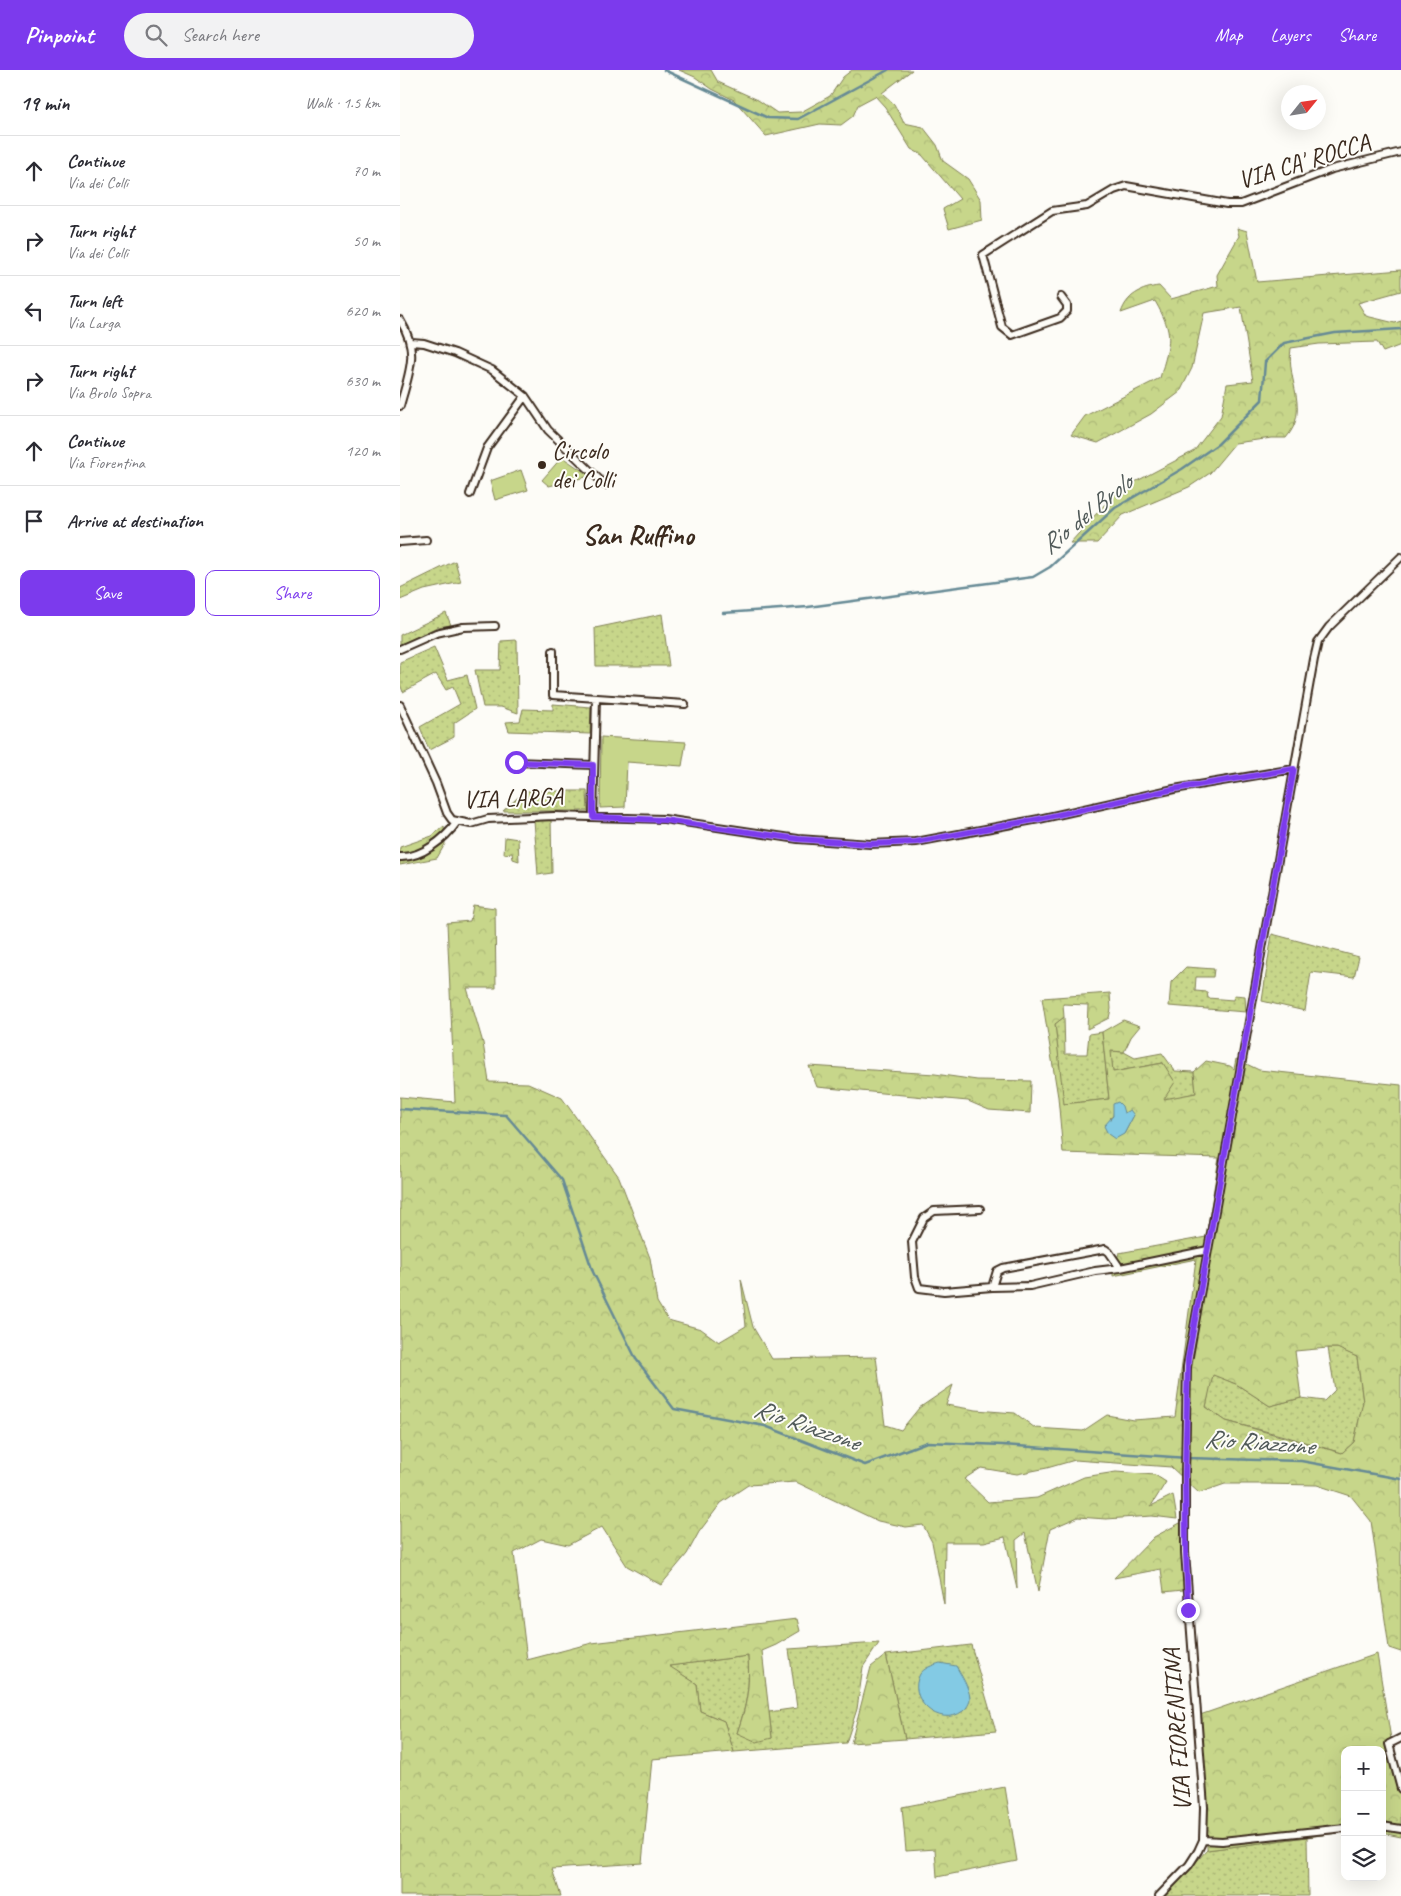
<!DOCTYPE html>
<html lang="en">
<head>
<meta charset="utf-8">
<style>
  body { margin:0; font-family:Caveat,sans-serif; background:#f2f2f3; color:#2b2b33 }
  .controls { position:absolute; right:15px; bottom:15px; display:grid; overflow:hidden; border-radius:10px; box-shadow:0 5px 20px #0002 }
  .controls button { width:45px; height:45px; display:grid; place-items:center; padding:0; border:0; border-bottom:1px solid #e1e1e2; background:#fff; color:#2b2b33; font:25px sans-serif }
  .compass { position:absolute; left:881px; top:15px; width:45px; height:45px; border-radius:50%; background:#fff; box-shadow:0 5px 20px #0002; rotate:60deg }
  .stop { position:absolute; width:15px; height:15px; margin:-11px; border:4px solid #7c3aed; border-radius:50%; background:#fff }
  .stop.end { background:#7c3aed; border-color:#fff; box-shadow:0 1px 5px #0008 }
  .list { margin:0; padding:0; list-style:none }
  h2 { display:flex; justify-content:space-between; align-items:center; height:65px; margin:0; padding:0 20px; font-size:21px }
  h2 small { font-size:16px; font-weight:400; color:#7c7c81 }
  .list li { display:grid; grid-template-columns:32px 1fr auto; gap:15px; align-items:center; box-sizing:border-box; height:70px; padding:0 20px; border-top:1px solid #e1e1e2 }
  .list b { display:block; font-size:19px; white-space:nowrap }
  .list p { margin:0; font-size:16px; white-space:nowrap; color:#7c7c81 }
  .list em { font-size:16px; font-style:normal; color:#7c7c81 }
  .actions { display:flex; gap:10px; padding:15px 20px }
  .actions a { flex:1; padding:11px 0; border:1px solid #7c3aed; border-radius:10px; text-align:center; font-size:18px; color:#7c3aed }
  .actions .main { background:#7c3aed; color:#fff }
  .icon { flex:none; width:28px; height:28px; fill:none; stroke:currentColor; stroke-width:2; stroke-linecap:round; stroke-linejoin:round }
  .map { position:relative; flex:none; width:1001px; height:1826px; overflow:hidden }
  header { display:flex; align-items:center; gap:30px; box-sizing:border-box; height:70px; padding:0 25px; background:#7c3aed; color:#fff }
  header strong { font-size:24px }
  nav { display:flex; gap:28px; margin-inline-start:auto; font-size:18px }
  .search { width:350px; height:45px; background:#f2f2f3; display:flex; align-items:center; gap:12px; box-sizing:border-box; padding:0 18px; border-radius:28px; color:#7c7c81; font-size:19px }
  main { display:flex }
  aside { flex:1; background:#fff }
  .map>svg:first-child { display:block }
  .grass { fill:url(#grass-dots); stroke:#818054 }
  .forest { fill:url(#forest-crowns); stroke:#818054; fill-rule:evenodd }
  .park { fill:#c7d68a; stroke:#818054 }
  .water { fill:#83cae4; stroke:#668a95 }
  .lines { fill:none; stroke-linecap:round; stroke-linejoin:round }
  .stream { stroke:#668a95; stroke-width:2.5 }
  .street-casing { stroke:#3b2a1e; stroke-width:10 }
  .street { stroke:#fdfcf7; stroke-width:6 }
  .route { stroke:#7c3aed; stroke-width:6 }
  .poi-dot { fill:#3b2a1e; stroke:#fdfcf7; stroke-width:2 }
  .labels { text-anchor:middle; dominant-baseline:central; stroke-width:4; stroke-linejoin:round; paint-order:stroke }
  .street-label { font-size:25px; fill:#3b2a1e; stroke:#fdfcf7 }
  .poi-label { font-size:25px; fill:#3b2a1e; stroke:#fdfcf7; text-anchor:start }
  .water-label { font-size:26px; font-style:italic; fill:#515a59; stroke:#fdfcf7 }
  .quarter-label { font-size:28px; font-weight:bold; fill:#3b2a1e; stroke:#fdfcf7 }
</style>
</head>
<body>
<header>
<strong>Pinpoint</strong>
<div class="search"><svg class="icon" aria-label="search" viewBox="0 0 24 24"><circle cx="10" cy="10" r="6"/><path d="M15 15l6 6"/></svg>Search here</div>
<nav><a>Map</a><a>Layers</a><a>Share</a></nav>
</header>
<main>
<aside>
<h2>19 min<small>Walk · 1.5 km</small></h2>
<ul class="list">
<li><svg class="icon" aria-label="ahead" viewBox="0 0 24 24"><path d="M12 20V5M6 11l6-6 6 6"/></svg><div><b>Continue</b><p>Via dei Colli</p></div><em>70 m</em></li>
<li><svg class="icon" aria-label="right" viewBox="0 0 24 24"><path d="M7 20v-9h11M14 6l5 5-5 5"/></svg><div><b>Turn right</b><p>Via dei Colli</p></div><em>50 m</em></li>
<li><svg class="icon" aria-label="left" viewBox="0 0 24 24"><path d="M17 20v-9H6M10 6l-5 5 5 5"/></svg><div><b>Turn left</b><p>Via Larga</p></div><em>620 m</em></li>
<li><svg class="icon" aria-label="right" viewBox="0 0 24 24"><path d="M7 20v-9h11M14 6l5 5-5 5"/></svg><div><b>Turn right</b><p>Via Brolo Sopra</p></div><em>630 m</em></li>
<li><svg class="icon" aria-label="ahead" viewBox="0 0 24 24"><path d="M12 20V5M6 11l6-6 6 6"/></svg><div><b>Continue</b><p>Via Fiorentina</p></div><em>120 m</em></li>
<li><svg class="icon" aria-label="arrive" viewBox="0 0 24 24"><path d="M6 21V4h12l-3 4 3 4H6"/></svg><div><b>Arrive at destination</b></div></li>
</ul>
<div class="actions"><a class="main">Save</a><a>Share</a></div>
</aside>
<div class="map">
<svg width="1001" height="1826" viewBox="0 0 1001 1826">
  <defs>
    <pattern id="grass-dots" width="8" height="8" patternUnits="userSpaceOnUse" patternTransform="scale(1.25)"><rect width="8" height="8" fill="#c7d68a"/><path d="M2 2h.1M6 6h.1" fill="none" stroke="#acb877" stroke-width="1.8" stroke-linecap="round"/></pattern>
    <pattern id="forest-crowns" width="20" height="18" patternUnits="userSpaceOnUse" patternTransform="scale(1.25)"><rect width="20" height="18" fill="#c7d68a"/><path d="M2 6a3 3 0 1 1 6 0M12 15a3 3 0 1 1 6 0" fill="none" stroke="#acb877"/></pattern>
  </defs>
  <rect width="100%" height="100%" fill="#fdfcf7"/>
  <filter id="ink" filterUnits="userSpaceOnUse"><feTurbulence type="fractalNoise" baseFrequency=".02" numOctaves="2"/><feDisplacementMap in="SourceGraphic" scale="10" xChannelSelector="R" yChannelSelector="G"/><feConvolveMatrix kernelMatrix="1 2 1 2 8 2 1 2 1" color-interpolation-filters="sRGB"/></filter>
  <g filter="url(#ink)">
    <path class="grass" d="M55,491l6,21 -37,8 -24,10v-12z
      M46,543l5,12 -14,2 -37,18v-10z
      M262,544l7,52h-73l-1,-38z
      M117,570l1,73 -17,-6h-18l-8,-37h25l1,-29z
      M34,577l14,33 19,-5 8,34 -21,14v14l-25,13 -9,-23 40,-23 -7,-17 -7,3 -10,-16 -33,18 -3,-8v-22z
      M153,634l38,3 -1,27 -81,-3 -3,-9 14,-1 3,-12 30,1z
      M125,721h62l1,20h-85z
      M151,749l1,54 -14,2 -4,-55z
      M105,767l13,2 1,22 -6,-2 -1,-6 -8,1z
      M872,864l87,23 -5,20 -43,-5 -6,39 -43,-10z
      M786,897l28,2 -1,8h-17l-1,14 12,1 1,6 25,2 1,-5 11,1 1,16 -77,-6 2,-24z
      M664,947l1,37h22l2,-20 13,-2 7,67 -46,5 -8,-80z
      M710,981l14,1 11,6 27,-5 13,18 19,1 2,21 -33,7v-37l-50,9z
      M928,1278h10l19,9 6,45 -9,40 -12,11 -58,-17 -58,-15 -20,-14 6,-33 24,10 34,22 31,-8 23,3 11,-11z
      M479,1573l-16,24 -6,42 -11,34 -112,9 -10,-31 -24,-10 -3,-27 -29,-18 80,-10c2,30 -1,48 -11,77l35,5 -3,-26 28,-4 -8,-59z
      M571,1575l25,86 -91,8 -19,-84z
      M907,1767l1,59h-143l42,-46z"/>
    <path class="forest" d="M279,0h32l7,12 40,18 19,13 24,-1 29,-16 13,-19 9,-7h60l-30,23 12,11 10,19 19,4 14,18 6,16 25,18 13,21 1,20 -33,9 -6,-20 17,-10 -38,-44 -11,-6 -26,-42 -10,-11 -17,9 -5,11 -12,9 -21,-1 -54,12 -32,-36 -22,-11 -17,-12z
      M837,158l10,3 10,51 144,-12v21l-43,12 8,13 29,7 6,-2v24l-18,7 -6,-10 -58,2 -28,4c-5,34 20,61 -5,90h-14l-37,5 -25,30 -21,14 -66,28 -26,28h-27l46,-51 78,-41 27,-35 6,-32 26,-3 -12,-74 -37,6 -12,55 -12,24 -29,22 -53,29 -27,-8 14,-19 75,-38c10,-37 15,-42 -5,-77l-34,12c6,-18 20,-25 38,-27l12,13 47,-13 -1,-11 22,-39z
      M44,756l1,18 -8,14 -37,7v-18l32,-11z
      M73,835l22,3 1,80h-29l16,55 6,39 39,1 34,15 57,79 31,81 7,44 11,18 33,9 18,13 27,-16 -5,-47 12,48 19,32 104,-2 9,68 16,5 18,-22 34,-23 -7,20 30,5 39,3 20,15 48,3 24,-16 26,5 42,-3 21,-158 -83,17v-7l6,-16 87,-16 13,-79 -156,-5 -5,-56 -16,-99 68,-5 1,16 -2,9 -22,11 1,-24 -25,-1 1,13 -9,7 9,80 45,-5 -7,-67 21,-12 17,6 -9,11 -7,15 -13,-1 2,21 50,-9 12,19 -11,17 32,-6 -2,-21 12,-11 24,5 4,3 2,-10 23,11 142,15v567l-12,-4 -18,-127 -20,-25 -34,-11 -54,-1h-38l-26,9 -28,-26 -96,-7 -28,8 -30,6 -36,-6 -17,11 24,23 49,-4 47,-21 32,-5 39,3 11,7 -15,24 22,-11 4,24 -25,-3 -46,3 -28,-2 -28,12 -12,63 -13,-59 -9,7 1,49 -12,-52 -21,5h-39l-1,62 -12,-62 -9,-17 -17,2 -28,-6 -82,-39 -48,3 -27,18 -22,29 -12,22 -26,31 -34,-19 -25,-39 -34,18 -27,-6 -27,14 13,107 65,-17 205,-24 3,12 -24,14 -14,6 10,87 -15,4 -20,-9c10,-28 13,-47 11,-77l-79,10 28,18 3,27 24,10 10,31 -82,7 -10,104 -90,6 9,27h-161v-799l55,5 -8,-179 23,-2zM714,1038l10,5 10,2 -10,19 -14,-16 3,-2zM928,1278h9l20,9 6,45 -9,40 -12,11 -116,-32 -20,-14 7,-32 23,9 34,22 31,-8 -6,-47z
      M409,996l126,8 42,6 54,1 -1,32 -41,-3 -21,-9 -151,-14z
      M782,1452l1,68 -19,2 -3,-23 -47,9 40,-41z
      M977,1584l14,85 6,48 4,6v44l-19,-4v-83h-37v82l-138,18v-28l-7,-107z
      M486,1585l19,84 -54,4 20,-76z
      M605,1717l12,74 -80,16 -2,-28 -29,2 -4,-44z"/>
    <path class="park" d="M162,387l28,19 -41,10 -7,-6z
      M121,400l7,20 -33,10 -5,-19z
      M201,667l85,5 -4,24 -55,-4 -2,45 -25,1z"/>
    <path class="water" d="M718,1032l4,4 2,7 6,-3 4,5 -10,19 -9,5 -7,-5 -4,-8 9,-10v-12z
      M540,1593l16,3c5,9 13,21 14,32 0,5 -3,10 -7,13 -24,18 -57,-13 -43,-37 4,-6 13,-9 20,-11z"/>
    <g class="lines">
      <path class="stream" d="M264,0l104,48 30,1 90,-49
        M323,543l85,-6 225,-30 17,-10 65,-59 67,-39 36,-25 44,-44 3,-38 19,-19 51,-10 66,-4
        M0,1039l106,6 56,65 31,92 43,87 38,50 91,17 100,39 62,-23 76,3 184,13 114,3 100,18"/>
      <g class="street-casing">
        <path id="street" d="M661,227l6,8v6l-7,7 -48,17 -10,-8 -19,-72 69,-44 35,-5 27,-16 12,-4 101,18h14l91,-35 69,-17
          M0,250c20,32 9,52 0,86
          M11,272l13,1 31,10 37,17 33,26 23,34 57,55
          M70,424l17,-46 38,-52
          M0,472l26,-2
          M0,579l36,-16 27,-6 32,-1
          M153,581v44l132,9
          M0,635l36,78 11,30 5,7 19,4 17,-5 66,-3 110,3 134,20 72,5 46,-2 123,-23 135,-30 120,-20
          M116,692l77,3
          M193,747l3,-118
          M0,787c21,1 45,-18 57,-35
          M580,1139l-46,2 -10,7 -12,24 3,35 4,11 25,3 48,-4 38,-1 65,-15 25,-3 88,-18
          M592,1217l5,-16 6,-3 102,-19 4,3 11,16
          M1001,1668l-12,6 12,45
          M982,1756l19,3
          M803,1770l19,1 123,-13
          M759,1826l30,-31 9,-14 5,-11 1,-33 -19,-255v-77l2,-108 127,-708 4,-17 11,-15 72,-70"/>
      </g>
      <use href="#street" class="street"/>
    </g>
  </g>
  <g class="lines" filter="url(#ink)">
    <path class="route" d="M116,692l77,3v52l71,3 134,19 72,5 46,-2 123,-23 135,-30 120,-20 -106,590 -3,115 1,78 2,58"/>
  </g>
  <circle class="poi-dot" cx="142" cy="395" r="5"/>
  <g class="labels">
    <g class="street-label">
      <text transform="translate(904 91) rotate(-17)">VIA CA' ROCCA</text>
      <text transform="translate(113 728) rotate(-2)">VIA LARGA</text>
      <text transform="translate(777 1660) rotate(-94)">VIA FIORENTINA</text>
    </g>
    <g class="poi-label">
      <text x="152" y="381">Circolo<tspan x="152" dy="29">dei Colli</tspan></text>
    </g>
    <g class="water-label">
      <text transform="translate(686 444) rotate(-39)">Rio del Brolo</text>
      <text transform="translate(407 1355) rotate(19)">Rio Riazzone</text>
      <text transform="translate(859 1372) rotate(4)">Rio Riazzone</text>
    </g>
    <g class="quarter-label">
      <text x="238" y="464">San Ruffino</text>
    </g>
  </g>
</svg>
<div class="controls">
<button>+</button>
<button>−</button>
<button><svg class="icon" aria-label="layers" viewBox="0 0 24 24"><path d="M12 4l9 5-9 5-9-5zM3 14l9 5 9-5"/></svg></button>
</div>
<svg class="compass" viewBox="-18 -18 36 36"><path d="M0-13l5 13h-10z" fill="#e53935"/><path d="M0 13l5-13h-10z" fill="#7c7c81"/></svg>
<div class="stop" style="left:116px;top:692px"></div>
<div class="stop end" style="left:788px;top:1540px"></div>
</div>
</main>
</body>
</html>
